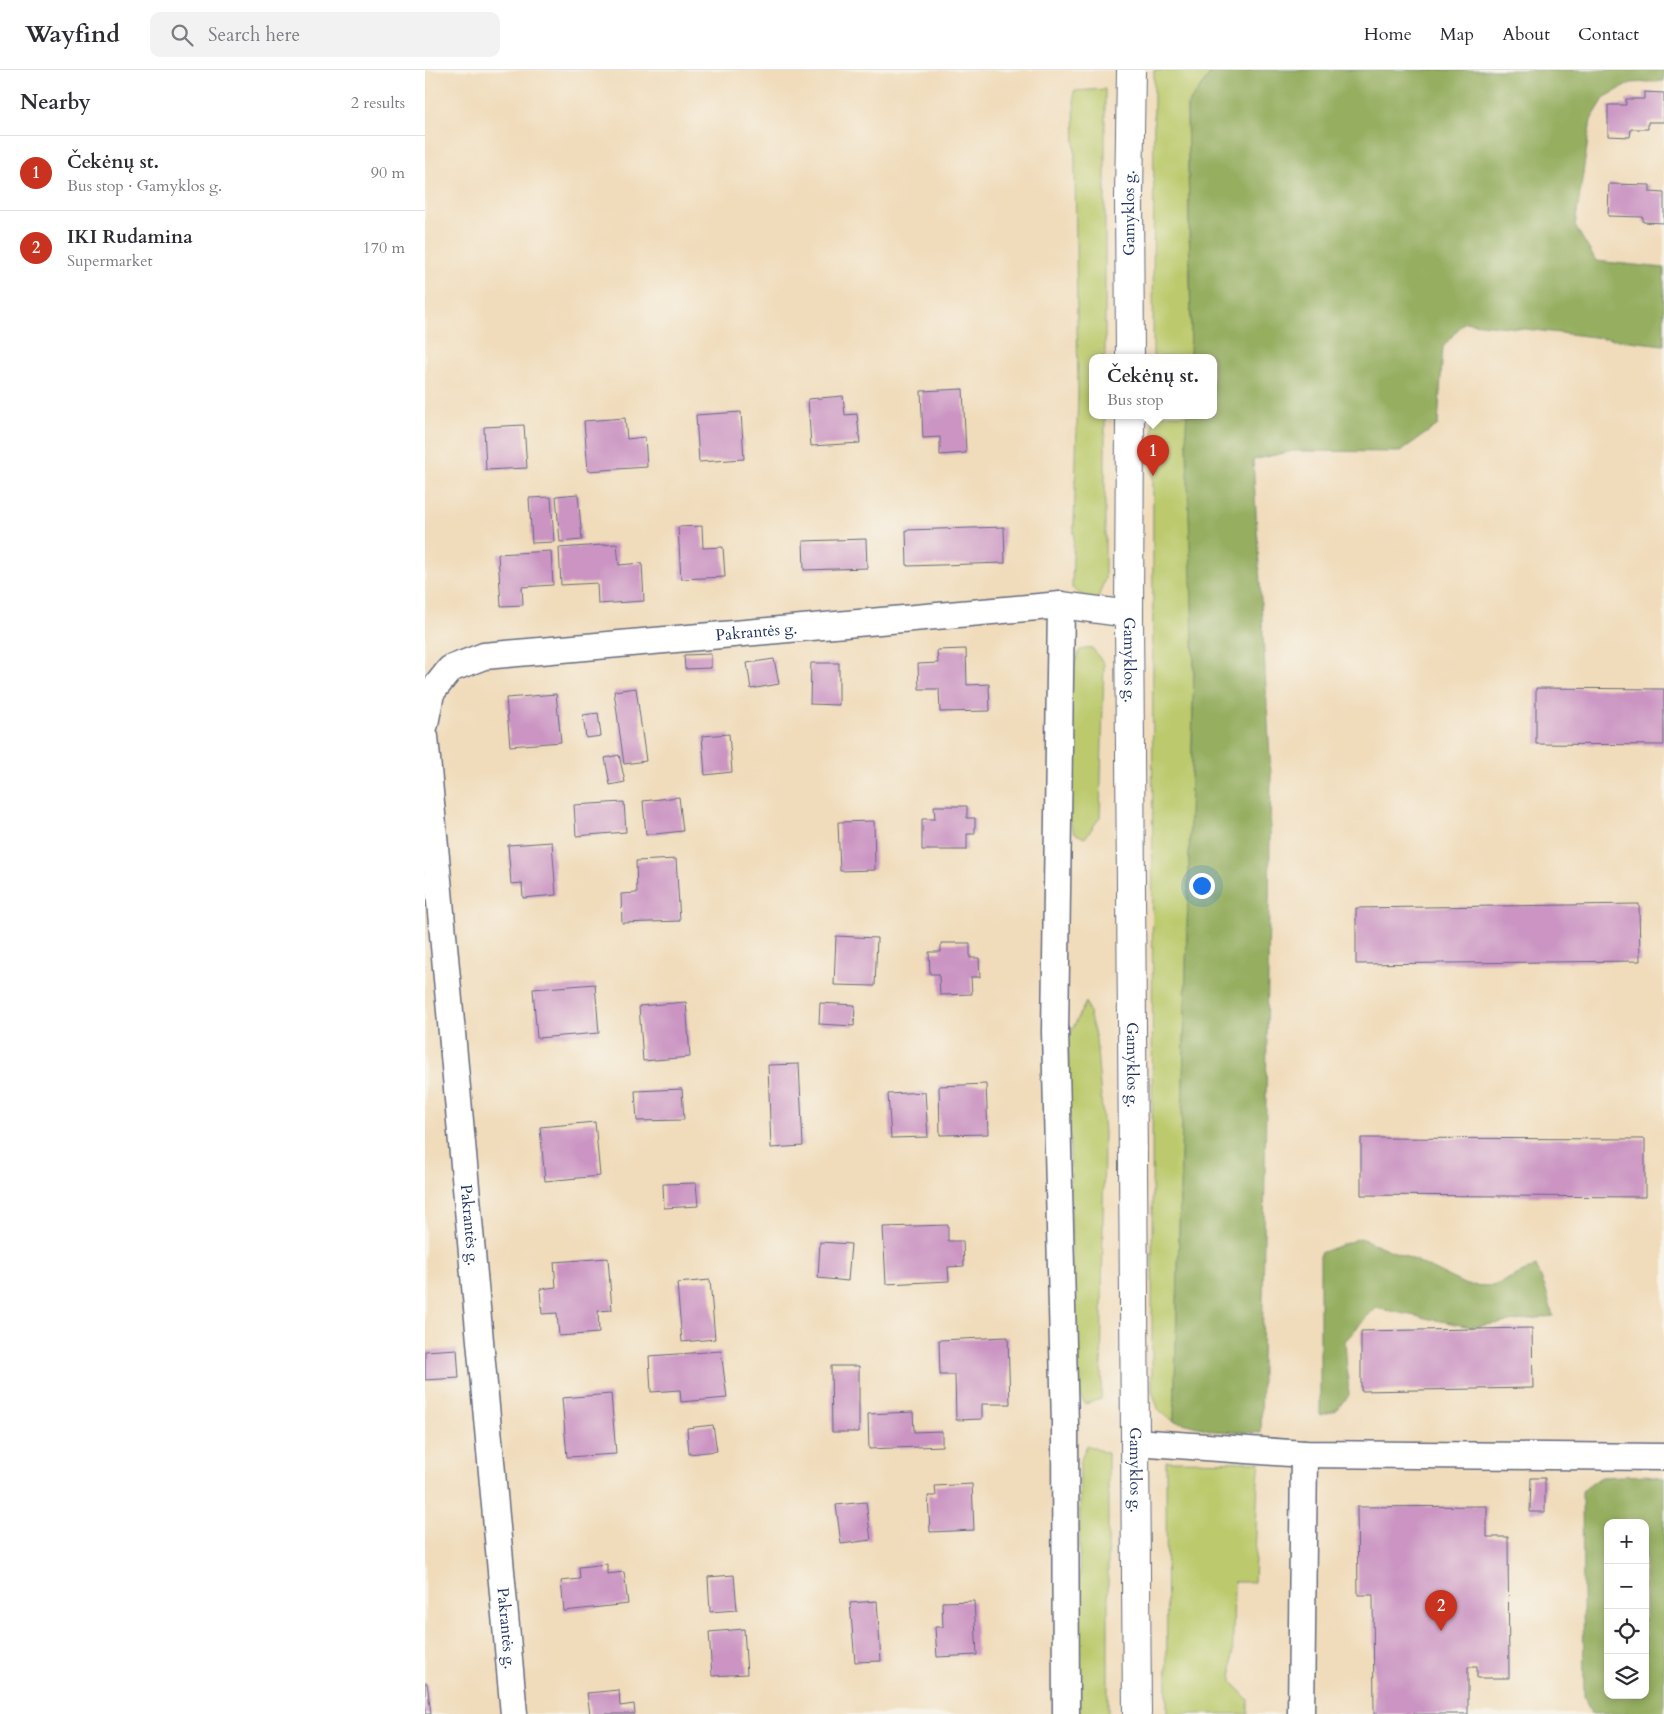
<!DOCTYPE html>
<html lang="en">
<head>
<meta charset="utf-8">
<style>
  body { margin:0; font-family:Cardo,serif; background:#f2f2f3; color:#2b2b33 }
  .controls { position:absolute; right:15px; bottom:15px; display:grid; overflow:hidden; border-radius:10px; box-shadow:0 2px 8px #0003 }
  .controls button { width:45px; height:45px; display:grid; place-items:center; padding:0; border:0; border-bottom:1px solid #e1e1e2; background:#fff; color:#2b2b33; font:25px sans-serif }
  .you { position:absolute; left:776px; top:815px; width:18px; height:18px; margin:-12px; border:4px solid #fff; border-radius:50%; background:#1a73e8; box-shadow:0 0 0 8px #1a73e833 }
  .badge { display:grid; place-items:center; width:32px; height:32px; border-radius:50%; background:#c8321e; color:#fff; font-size:16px; font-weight:700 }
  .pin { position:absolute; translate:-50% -41px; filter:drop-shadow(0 1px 2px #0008) }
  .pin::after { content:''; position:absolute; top:26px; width:18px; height:15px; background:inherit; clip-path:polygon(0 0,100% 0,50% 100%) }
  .popup { position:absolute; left:664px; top:284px; width:128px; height:65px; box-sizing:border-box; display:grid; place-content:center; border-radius:10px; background:#fff; filter:drop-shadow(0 1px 4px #0005); font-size:16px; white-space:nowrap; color:#7c7c81 }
  .popup b { font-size:19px; color:#2b2b33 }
  .popup::after { content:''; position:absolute; left:50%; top:100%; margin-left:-10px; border:10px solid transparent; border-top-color:#fff }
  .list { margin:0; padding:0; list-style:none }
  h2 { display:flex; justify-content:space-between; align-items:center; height:65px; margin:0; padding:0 20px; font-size:21px }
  h2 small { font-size:16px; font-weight:400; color:#7c7c81 }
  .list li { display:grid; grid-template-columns:32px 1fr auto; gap:15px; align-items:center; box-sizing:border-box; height:75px; padding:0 20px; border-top:1px solid #e1e1e2 }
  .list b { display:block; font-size:19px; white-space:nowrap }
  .list p { margin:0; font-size:16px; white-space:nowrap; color:#7c7c81 }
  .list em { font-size:16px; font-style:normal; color:#7c7c81 }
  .icon { flex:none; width:28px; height:28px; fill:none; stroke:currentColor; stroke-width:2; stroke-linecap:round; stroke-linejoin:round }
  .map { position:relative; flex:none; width:1239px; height:1644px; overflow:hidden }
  header { display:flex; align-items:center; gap:30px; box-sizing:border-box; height:70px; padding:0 25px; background:#fff; border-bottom:1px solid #e1e1e2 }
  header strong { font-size:24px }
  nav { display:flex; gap:28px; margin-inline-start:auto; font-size:18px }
  .search { width:350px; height:45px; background:#f2f2f3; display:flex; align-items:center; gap:12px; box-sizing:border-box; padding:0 18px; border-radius:10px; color:#7c7c81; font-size:19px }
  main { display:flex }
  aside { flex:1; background:#fff }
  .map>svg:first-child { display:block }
  .green { fill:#bcca6d; stroke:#6c7c66 }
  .forest { fill:#95ae60; stroke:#586e5f; fill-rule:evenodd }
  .building { fill:#cb94c3 }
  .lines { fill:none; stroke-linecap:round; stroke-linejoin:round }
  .minor-casing { stroke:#666b7e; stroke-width:29 }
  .primary-casing { stroke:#666b7e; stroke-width:30 }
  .minor { stroke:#fff; stroke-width:26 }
  .primary { stroke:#fff; stroke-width:28 }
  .labels { text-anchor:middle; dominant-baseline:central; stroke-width:4; stroke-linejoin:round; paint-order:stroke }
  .street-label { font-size:16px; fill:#1b2f5e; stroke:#f7f3e8 }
</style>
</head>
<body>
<header>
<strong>Wayfind</strong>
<div class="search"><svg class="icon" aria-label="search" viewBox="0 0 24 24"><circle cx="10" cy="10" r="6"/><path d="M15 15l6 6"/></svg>Search here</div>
<nav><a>Home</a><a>Map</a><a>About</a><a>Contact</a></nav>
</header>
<main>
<aside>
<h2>Nearby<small>2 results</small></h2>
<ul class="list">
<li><span class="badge">1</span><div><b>Čekėnų st.</b><p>Bus stop · Gamyklos g.</p></div><em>90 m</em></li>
<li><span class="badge">2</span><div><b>IKI Rudamina</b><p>Supermarket</p></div><em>170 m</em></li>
</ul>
</aside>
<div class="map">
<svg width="1239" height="1644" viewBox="0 0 1239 1644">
  <rect width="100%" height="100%" fill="#f7f3e8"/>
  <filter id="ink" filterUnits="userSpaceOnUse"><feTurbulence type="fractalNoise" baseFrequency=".02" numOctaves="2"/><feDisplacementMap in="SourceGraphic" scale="10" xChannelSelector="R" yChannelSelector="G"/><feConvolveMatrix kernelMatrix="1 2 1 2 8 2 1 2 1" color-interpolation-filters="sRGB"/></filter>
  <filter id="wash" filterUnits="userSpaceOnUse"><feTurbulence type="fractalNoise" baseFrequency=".0096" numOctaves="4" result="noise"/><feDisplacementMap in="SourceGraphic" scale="20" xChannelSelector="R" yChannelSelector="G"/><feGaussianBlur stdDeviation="1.12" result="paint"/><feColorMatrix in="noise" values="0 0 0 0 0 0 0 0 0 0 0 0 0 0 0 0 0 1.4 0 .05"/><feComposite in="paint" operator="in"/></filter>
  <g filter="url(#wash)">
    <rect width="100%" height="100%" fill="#f0dbba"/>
    <path class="green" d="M729,0h59l-26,36 4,223 -1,28h-37z
      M680,19v268h-12v58h12v163l-8,23 -12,-3 -13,-10 6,-195 -4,-302z
      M728,345h34l7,255 -20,751 -15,-10 -7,-20z
      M667,578l12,16 -4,153 -15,21 -11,-5 -10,-27 5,-129 11,-27z
      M661,932l10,37 8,94 -3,266 -16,5 -11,-18 -6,-348z
      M662,1375l21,9v260h-29l1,-252z
      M741,1391l94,1 -2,18 -4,102h-20l-2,100 16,18v14h-81z"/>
    <path class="forest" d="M788,0h451v11l-33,2 -26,14 -14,23 -16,106 21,35 68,7v77l-200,-23 -21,25 -5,78 -39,27 -106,-1 -40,9 18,315 -10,658 -47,-2 -40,-10 20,-751 -8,-246 1,-9h26v-58h-23l1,-28 -4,-223z
      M935,1168l52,21 54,26 27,1 43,-20 10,24 7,26 -82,11 -96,-19 -30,33 4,54 -13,15 -16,5v-162z
      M1221,1405l18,3v236h-73l-7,-17 -2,-206 19,-14zM1183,1453h37v172h-37z"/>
    <g id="blocks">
      <path class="building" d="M1219,22l20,1v29h-16v7h-17l-1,8 -22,-1v-31h18v-6h18z
        M1184,114l41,1v7l14,1v30l-21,-1v-5l-35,-1z
        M538,319l3,64 -26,2v-18l-17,1 -2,-47z
        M418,326l2,19 12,-1 3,29 -49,3 -3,-47z
        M316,342l3,47 -45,3 -3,-47z
        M200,348l2,21 18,-2 2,30 -59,4 -4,-50z
        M99,355l3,43 -41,2 -2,-43z
        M153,424l4,46 -22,2 -4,-46z
        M126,427l3,45 -22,1 -3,-45z
        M277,456l1,22 20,-1 2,30 -44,2 -3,-52z
        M579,457l1,36 -98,3 -1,-36z
        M441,469l1,29 -63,2 -1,-29z
        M192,474l2,21 23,-2 2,38 -46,3 -1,-21 -36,2 -2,-37z
        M126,481l2,34 -31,2 1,18 -22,1 -3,-52z
        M541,579l1,36 22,-1 1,27 -50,1 -1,-23h-20l-1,-25 20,-1 -1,-13z
        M286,584v14l-26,1 -1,-14z
        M349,589l5,25 -28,5 -4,-26z
        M386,593h28v42l-29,-1z
        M211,618l10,73 -22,3 -10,-73z
        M1111,618l128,1v56l-128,-1z
        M131,624l5,48 -51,4 -4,-48z
        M173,643l3,23 -15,2 -3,-23z
        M304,664l3,38 -27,3 -3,-39z
        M194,685l6,27 -15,3 -5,-27z
        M254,727l4,34 -37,4 -3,-34z
        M199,732l2,30 -50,4 -2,-31z
        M509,736h33v12h8v16h-8v16h-45v-31h13z
        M449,751l1,49 -35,1 -2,-49z
        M127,772l4,53 -33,3 -1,-15 -11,1 -3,-39z
        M251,789l4,62 -58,2 -1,-29 16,-1 -1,-32z
        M1214,834l1,57 -284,3v-56z
        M411,866l41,2 -2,48 -41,-1z
        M516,873h29v15h9l1,19h-9l1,17 -32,1 -1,-21h-9l-1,-22h12z
        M170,914l4,49 -62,5 -4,-49z
        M261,932l4,55 -47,4 -4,-55z
        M395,933l35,2 -1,21 -35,-2z
        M374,994l4,82 -32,2 -3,-83z
        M561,1014l2,50 -48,1 -1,-49z
        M257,1019l2,31 -47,1 -2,-30z
        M500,1022l3,45 -37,1 -3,-44z
        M170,1052l5,54 -55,5 -5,-54z
        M936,1068l284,1v58l-284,-2z
        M271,1113l2,23 -34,2 -1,-24z
        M523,1155v16h15l1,25 -16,1 1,14 -63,3 -3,-57z
        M395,1172l31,2 -3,37 -30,-3z
        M183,1188l4,52 -14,1 1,22 -40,3 -2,-23 -15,1 -2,-25 16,-2 -2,-25z
        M285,1210l5,59 -33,3 -5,-59z
        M1107,1258l1,60 -172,3v-60z
        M583,1267l2,67h-28v15l-26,1 -1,-45h-15l-1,-35z
        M32,1279l2,29 -34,2v-29z
        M296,1281l6,47 -46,4 -1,-12 -29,2 -2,-36z
        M406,1296h28v66h-27z
        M186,1324l5,60 -49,3 -5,-59z
        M488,1342l1,20 28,-1v15l-73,3 -1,-35z
        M288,1355l4,26 -28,3 -2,-26z
        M1106,1408h14v34h-15z
        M547,1414l2,46 -44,2 -2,-36h8l-1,-10z
        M441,1432l5,38 -30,4 -5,-39z
        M1062,1436v31h21l1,141h-32v-11h-9v47h-94l-1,-119h-15l-1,-88z
        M182,1494v10l17,-2 4,32 -64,7 -3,-30 19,-2 -1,-12z
        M309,1505l3,35 -27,2 -2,-35z
        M452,1531l4,60 -26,1 -5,-59z
        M549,1531l3,54 -40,2 -2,-30h8l-1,-25z
        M319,1559l3,45 -35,2 -3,-44z
        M0,1613h2l4,31h-6z
        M194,1620l1,16 14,-2 1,10h-45l-3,-21z"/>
    </g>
  </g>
  <g filter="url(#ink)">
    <use href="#blocks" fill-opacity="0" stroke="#666b7e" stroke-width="1"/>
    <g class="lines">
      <g class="minor-casing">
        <g id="minor">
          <path d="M636,535l-6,427 10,392 1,290"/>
          <path id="s1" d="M0,654l6,-31 19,-24 34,-13 577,-51 68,9"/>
          <path id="s2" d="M0,667l89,977"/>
          <path d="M710,1372l169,12 360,3"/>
          <path d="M876,1644l3,-260"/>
        </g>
      </g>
      <g class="primary-casing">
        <g id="primary">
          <path id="s3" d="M705,287l-1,-161 2,-126"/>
          <path id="s4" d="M705,345l-1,199 8,1100"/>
        </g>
      </g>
      <use href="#minor" class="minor"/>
      <use href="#primary" class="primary"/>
    </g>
  </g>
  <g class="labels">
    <g class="street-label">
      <text stroke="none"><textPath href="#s3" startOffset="144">Gamyklos g.</textPath></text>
      <text stroke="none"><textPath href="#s1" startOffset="372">Pakrantės g.</textPath></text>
      <text stroke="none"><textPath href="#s4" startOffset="245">Gamyklos g.</textPath></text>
      <text stroke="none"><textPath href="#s4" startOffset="650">Gamyklos g.</textPath></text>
      <text stroke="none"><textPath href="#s2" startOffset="490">Pakrantės g.</textPath></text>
      <text stroke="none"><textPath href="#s4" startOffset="1055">Gamyklos g.</textPath></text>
      <text stroke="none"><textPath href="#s2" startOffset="895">Pakrantės g.</textPath></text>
    </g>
  </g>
</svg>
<div class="controls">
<button>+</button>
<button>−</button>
<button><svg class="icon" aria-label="locate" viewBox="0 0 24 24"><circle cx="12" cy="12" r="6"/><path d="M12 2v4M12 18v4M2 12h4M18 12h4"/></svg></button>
<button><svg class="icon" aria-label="layers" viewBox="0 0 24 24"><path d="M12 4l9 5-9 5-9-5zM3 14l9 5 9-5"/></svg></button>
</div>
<div class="you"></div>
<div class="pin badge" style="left:728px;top:406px">1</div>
<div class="popup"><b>Čekėnų st.</b>Bus stop</div>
<div class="pin badge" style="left:1016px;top:1561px">2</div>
</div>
</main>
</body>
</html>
